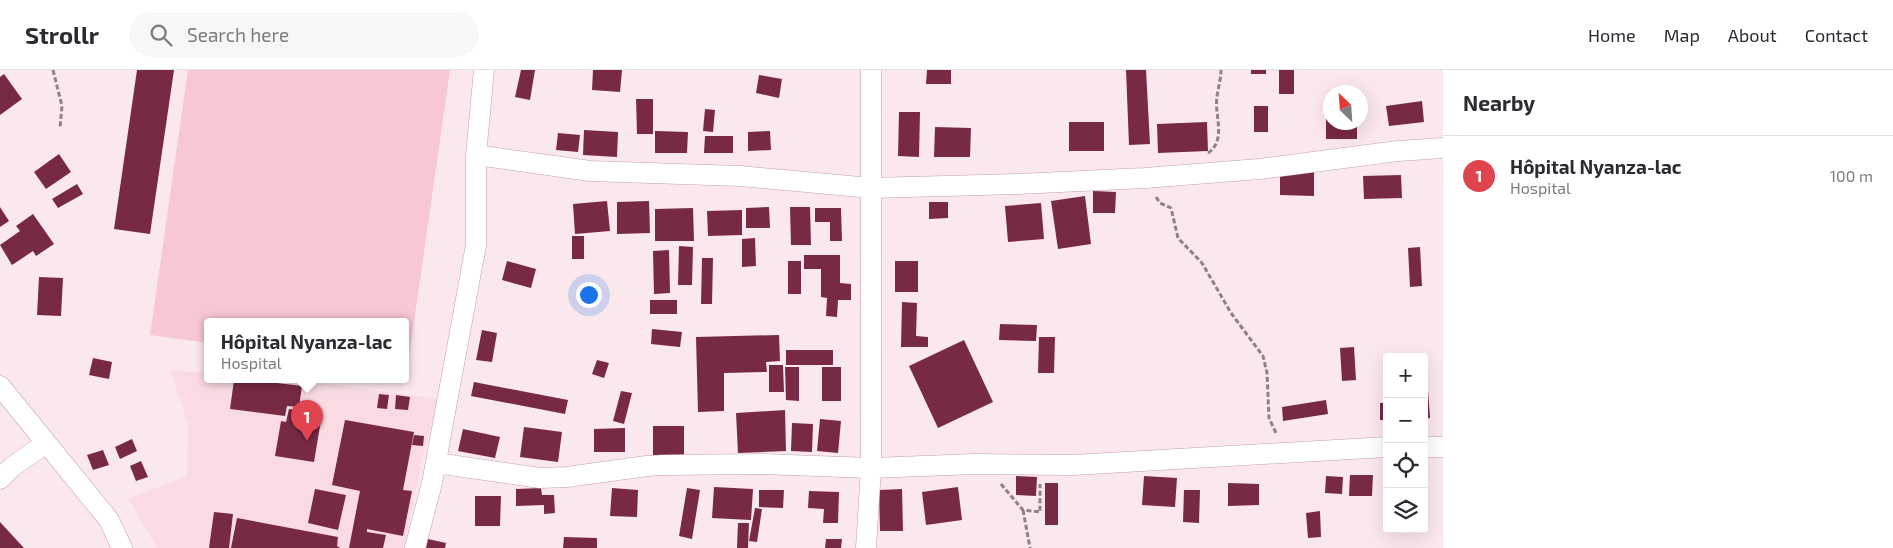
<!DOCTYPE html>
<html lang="en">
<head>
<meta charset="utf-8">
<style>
  body { margin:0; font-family:"Exo 2",sans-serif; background:#f7f7f7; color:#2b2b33 }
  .controls { position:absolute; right:15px; bottom:15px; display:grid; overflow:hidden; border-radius:5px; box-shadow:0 5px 20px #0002 }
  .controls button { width:45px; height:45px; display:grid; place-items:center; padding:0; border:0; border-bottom:1px solid #e1e1e2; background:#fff; color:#2b2b33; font:25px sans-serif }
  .compass { position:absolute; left:1323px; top:15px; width:45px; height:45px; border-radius:50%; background:#fff; box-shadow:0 5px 20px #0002; rotate:335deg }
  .you { position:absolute; left:588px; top:224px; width:18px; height:18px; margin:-12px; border:4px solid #fff; border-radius:50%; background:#1a73e8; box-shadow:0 0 0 8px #1a73e833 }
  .badge { display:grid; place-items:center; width:32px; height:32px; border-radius:50%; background:#111827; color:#fff; font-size:16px; font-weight:700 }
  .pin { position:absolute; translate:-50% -41px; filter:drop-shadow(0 1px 2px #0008) }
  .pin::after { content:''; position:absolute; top:26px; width:18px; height:15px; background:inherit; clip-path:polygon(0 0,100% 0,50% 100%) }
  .popup { position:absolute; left:204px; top:248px; width:205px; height:65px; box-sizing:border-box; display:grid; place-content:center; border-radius:5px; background:#fff; filter:drop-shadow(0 1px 4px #0005); font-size:16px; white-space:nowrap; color:#7c7c81 }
  .popup b { font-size:19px; color:#2b2b33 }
  .popup::after { content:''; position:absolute; left:50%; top:100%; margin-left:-10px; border:10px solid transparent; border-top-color:#fff }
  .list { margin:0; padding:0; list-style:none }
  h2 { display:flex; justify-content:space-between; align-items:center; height:65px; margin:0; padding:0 20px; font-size:21px }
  h2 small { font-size:16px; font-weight:400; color:#7c7c81 }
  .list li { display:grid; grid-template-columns:32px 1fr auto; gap:15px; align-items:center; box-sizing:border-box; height:80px; padding:0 20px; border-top:1px solid #e1e1e2 }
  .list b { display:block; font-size:19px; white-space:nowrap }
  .list p { margin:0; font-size:16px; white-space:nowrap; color:#7c7c81 }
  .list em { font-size:16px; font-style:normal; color:#7c7c81 }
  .icon { flex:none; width:28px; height:28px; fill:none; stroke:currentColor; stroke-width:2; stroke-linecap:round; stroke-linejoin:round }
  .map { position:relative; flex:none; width:1443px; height:478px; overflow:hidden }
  header { display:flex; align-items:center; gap:30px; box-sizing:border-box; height:70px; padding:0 25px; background:#fff; border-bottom:1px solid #e1e1e2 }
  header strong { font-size:24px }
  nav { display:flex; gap:28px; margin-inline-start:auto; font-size:18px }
  .search { width:350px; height:45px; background:#f7f7f7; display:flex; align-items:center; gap:12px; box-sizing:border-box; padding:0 18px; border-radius:28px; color:#7c7c81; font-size:19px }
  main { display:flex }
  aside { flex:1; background:#fff }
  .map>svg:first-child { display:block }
  .built { fill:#fadbe3 }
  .green { fill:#f8c7d4 }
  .building { fill:#782946 }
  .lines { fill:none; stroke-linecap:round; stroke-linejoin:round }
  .minor-casing { stroke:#bfa2a9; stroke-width:21 }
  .path { stroke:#908185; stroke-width:3; stroke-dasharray:5 2.5; stroke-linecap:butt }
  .minor { stroke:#fff; stroke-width:20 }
</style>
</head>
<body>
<header>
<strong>Strollr</strong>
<div class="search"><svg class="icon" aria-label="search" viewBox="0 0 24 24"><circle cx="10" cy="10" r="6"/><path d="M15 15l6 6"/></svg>Search here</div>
<nav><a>Home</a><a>Map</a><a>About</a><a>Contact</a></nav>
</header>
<main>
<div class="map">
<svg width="1443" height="478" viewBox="0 0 1443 478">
  <rect width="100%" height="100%" fill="#fbe8ed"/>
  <path class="built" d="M170,300l38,3v7h72l47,4 111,15 -16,60 -18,89h-247l-29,-49 59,-23 1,-52z"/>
  <path class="green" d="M188,0h262l-43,301 -1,-49h-198v21l-58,-8z"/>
  <path class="building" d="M137,0h37l-24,164 -36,-5z
    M521,0h14l-5,30 -15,-3z
    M593,0h29l-2,22 -28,-2z
    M927,0h24v14h-25z
    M1126,0h20l4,74 -21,1z
    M1251,0h15v4h-15z
    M1279,0h15v24h-15z
    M4,4l18,25 -22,16v-38z
    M759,5l23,4 -3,19 -23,-5z
    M636,29h17v35h-16z
    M1422,31l2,21 -35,4 -3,-20z
    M1254,36h14v26h-14z
    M705,39l10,1 -2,22 -10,-1z
    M899,42h21l-1,45 -21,-1z
    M1326,46h4v6h27v17h-31z
    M1069,52h35v29h-35z
    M1207,52l1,29 -50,2 -1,-29z
    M935,57l36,1 -1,29h-36z
    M584,60l34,2 -1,25 -34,-2z
    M655,61l33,1 -1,21h-32z
    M770,61l1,19 -23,1v-19z
    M558,63l22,2 -2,17 -22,-2z
    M705,66h28v17h-29z
    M59,84l12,18 -25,17 -12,-17z
    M1280,101l34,1v24l-34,-1z
    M1401,105l1,23 -38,1 -1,-23z
    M77,114l6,10 -25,14 -6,-9z
    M1093,121l23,1 -1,21h-22z
    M1085,126l6,48 -33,5 -7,-48z
    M607,131l3,30 -35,3 -2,-30z
    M649,131l1,32 -33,1v-32z
    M929,132h19v16l-19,1z
    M1041,133l3,36 -36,3 -3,-36z
    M0,137l9,14 -9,6z
    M769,137l1,21h-24v-20z
    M790,137h20l1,38h-20z
    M693,138l1,33h-39v-32z
    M815,138h26l1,33h-12v-19h-15z
    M742,140v25l-34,1 -1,-25z
    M33,144l21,30 -18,12 -3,-5 -21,14 -12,-20 20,-14 -4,-5z
    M572,166h12v23h-12z
    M755,168l1,28 -14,1v-28z
    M679,176l14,1 -1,38h-14z
    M1420,177l2,39 -12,1 -2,-39z
    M669,180l1,43 -16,1 -1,-43z
    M804,185h36v28l11,1v16h-13l-1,17 -11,-1 1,-18 -6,-1v-28h-17z
    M702,188h11l-1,46h-11z
    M507,191l29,8 -5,19 -29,-8z
    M788,191h13v33h-13z
    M895,191h23v31h-23z
    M39,207l24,1 -2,38 -24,-1z
    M650,230h27v14h-27z
    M902,232l15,1 -1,33 12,1v10h-27z
    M1000,254l37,1 -1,16 -37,-1z
    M652,259l30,3 -2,15 -29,-3z
    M482,260l15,3 -5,29 -16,-2z
    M779,265l1,26 -14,1 1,10 -43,1v38l-26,1 -2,-75z
    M1039,267h16l-1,36h-16z
    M964,270l29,62 -55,26 -29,-62z
    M1354,277l2,33 -14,1 -2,-33z
    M786,280h47v15h-47z
    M93,288l19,4 -3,17 -20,-4z
    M597,290l12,3 -5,15 -12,-4z
    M769,295h14l1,27h-15z
    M785,297h14v34l-13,-1z
    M822,297h19v34h-19z
    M234,310h18l50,6 -3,21 -12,-1 -2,10 -55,-7z
    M474,312l94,18 -3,14 -94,-18z
    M1424,320h4l2,28 -6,1z
    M621,321l11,2 -8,31 -11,-3z
    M379,324l10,1 -2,14 -10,-1z
    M396,325l14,2 -2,13 -13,-1z
    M1326,330l2,14 -45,7 -1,-14z
    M1380,333h7v17h-7z
    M289,339l33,5 -8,48 -39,-6 6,-35 5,1z
    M785,340l1,41 -48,2 -2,-40z
    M820,349l21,2 -3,32 -21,-2z
    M345,350l69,12 -11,58 9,1 -9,45 -36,-7v3l19,3 -3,13h-34l11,-57 -28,-6z
    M792,353l21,1 -1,28 -21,-1z
    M653,356h31v29h-31z
    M524,357l38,5 -4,30 -38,-5z
    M625,358v24h-31v-23z
    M463,359l37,8 -5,21 -37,-7z
    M414,365l10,1 -1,10 -11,-1z
    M132,369l5,12 -17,8 -5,-12z
    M103,380l6,15 -16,5 -6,-15z
    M141,391l7,16 -12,4 -6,-15z
    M1350,405h23l-1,21h-23z
    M1016,406l21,1 -1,19 -20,-1z
    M1144,406l33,2 -2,29 -33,-2z
    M1326,406l17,1 -1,17 -17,-1z
    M1045,413h13v42h-13z
    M1228,413l31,1v21l-31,1z
    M714,417l39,2 -2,31 -39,-2z
    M958,417l4,33 -36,5 -4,-33z
    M541,418l1,7h12l1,18 -11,1v-9l-28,1v-17z
    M612,418l26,2 -1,27 -27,-1z
    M687,418l13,2 -8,49 -13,-3z
    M315,419l31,6 -8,35 -30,-7z
    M902,419l1,42h-23l-1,-41z
    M759,420h25l-1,18 -24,-1z
    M1184,420h16l-1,33 -16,-1z
    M809,421l30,1 -1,31h-15l1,-14 -16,-1z
    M475,426h26l-1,30h-25z
    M755,438l7,1 -5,33 -8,-1z
    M1320,441l1,26 -13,1 -2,-25z
    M214,442l19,2 -4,34h-20z
    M237,448l101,19 -1,9 3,2h-109z
    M0,452l24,26h-24z
    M738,453h11l-1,25h-11z
    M564,467l33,1v10h-34z
    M428,469l18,4 -1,5h-19z
    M826,469h16l-1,9h-16z"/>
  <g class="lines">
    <g class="minor-casing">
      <path id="minor" d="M476,85l114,16 150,5 131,12 147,-4 127,-6 114,-9 139,-18 45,-3
        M0,316l109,134 13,28
        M1424,377h19
        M436,393l104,15 27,-1 80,-11 17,-1 98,-1 109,4 104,-4 98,1 314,-18
        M0,409l12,-12 34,-24
        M415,478l17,-65 44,-238v-90l8,-85
        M866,478l5,-80v-398"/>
    </g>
    <path class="path" d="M53,0l9,36 -2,22
      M1208,83c19,-13 6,-38 9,-56 1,-9 4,-18 4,-27
      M1156,127l4,6 11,5 7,30 24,25 29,50 32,43 4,17 2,45 7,15
      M1001,414l22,26 17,2v-28
      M1023,440l7,38"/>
    <use href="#minor" class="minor"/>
  </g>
</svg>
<div class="controls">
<button>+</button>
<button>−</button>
<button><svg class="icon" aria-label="locate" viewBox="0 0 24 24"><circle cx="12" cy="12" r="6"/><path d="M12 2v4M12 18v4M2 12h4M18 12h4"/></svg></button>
<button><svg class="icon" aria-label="layers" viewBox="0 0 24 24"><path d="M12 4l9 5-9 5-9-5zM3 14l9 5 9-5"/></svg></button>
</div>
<svg class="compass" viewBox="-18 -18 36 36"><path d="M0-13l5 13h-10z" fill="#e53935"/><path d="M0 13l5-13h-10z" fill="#7c7c81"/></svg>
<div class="you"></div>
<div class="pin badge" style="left:307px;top:371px;background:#e0444e">1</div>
<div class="popup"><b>Hôpital Nyanza-lac</b>Hospital</div>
</div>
<aside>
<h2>Nearby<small></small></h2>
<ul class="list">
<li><span class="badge" style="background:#e0444e">1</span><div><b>Hôpital Nyanza-lac</b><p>Hospital</p></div><em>100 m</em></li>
</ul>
</aside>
</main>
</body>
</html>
